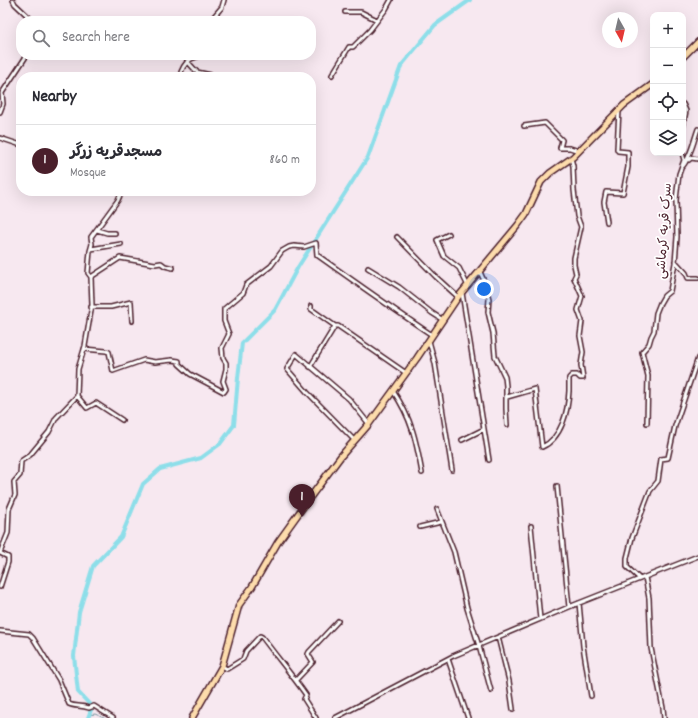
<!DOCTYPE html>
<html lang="en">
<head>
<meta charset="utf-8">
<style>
  body { margin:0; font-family:Dekko,"Playpen Sans Arabic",sans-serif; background:#f7f7f7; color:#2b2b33 }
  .controls { position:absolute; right:12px; top:12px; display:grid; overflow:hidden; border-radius:8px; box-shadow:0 4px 16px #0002 }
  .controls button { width:36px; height:36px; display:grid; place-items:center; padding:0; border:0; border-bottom:1px solid #e1e1e2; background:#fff; color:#2b2b33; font:20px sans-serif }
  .compass { position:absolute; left:602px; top:12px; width:36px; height:36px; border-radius:50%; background:#fff; box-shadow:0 4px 16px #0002; rotate:172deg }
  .you { position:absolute; left:484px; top:289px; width:14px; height:14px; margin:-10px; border:3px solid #fff; border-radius:50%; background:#1a73e8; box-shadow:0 0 0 6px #1a73e833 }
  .badge { display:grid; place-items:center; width:26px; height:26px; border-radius:50%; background:#4a1f2b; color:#fff; font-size:13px; font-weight:700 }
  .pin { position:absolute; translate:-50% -33px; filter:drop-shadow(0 1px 2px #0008) }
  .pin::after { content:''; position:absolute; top:21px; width:14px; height:12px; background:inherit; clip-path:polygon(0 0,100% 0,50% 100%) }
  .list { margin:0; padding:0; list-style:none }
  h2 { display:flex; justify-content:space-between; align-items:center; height:52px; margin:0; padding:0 16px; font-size:17px }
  h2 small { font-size:13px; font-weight:400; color:#7c7c81 }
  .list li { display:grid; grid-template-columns:26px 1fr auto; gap:12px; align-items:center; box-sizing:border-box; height:72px; padding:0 16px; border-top:1px solid #e1e1e2 }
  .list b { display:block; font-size:15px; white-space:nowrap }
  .list p { margin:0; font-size:13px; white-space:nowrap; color:#7c7c81 }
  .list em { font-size:13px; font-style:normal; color:#7c7c81 }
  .icon { flex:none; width:22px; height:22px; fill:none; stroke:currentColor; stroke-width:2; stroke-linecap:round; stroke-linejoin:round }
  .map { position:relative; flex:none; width:698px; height:718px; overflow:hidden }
  .search { position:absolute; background:#fff; box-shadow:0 4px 16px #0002; left:16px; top:16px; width:300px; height:44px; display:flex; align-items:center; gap:10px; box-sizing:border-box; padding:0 14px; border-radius:16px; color:#7c7c81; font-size:15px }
  .panel { position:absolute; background:#fff; box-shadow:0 4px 16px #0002; left:16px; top:72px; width:300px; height:124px; border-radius:16px }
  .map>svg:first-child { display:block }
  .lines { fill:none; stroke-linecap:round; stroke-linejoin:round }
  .stream { stroke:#72929d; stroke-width:1 }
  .river { stroke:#8ddee9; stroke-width:4 }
  .minor-casing { stroke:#4a1f2b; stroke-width:6 }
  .highway-casing { stroke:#4a1f2b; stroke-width:8 }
  .minor { stroke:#fff; stroke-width:3 }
  .highway { stroke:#fddcac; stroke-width:5 }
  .labels { text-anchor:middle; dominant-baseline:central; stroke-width:3.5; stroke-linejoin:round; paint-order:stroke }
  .street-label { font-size:13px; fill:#4a1f2b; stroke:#fff }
</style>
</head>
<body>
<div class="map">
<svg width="698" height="718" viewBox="0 0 698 718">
  <rect width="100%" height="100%" fill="#f7e8f0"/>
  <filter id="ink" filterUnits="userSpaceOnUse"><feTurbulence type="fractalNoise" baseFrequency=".025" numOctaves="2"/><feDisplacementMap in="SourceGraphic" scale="8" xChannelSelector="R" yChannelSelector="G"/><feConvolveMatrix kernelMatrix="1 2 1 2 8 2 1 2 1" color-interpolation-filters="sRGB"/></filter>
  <g filter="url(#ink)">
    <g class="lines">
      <path class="stream" d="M89,715l6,-1 9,4"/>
      <path class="river" d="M88,718l4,-11 -14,-15 -4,-36 5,-44 14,-46 28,-29 22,-53 17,-15 41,-11 19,-14 14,-19 4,-47 4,-35 33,-33 23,-43 70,-110 33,-91 34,-41 35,-25"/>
      <g class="minor-casing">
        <path id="minor" d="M13,0l2,4 18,17
          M345,12h16l16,8
          M210,21l12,-14 2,-7
          M191,59l11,-4
          M187,61l10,11 23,5
          M332,75l17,-28h4l17,-17 16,-21 5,-9
          M180,77c1,-8 4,-13 11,-18l1,-4
          M683,104l3,7 -3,16
          M0,112l3,-8 -1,-11 25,-38
          M524,126l21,-3 17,17 -2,8h10l9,3
          M0,138l21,7
          M689,160l2,-2 7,1
          M682,167c8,-8 12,-27 16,-38
          M607,222l-3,-20 2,-10 17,1 5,-26v-15l-10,-1 -1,-2 2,-39
          M97,230l10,3h8
          M449,234l-12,6 7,16 15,12 9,18
          M397,237l39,40 22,20
          M91,249l30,-5
          M675,261l11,12 2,5h10
          M368,268l31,19 33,26 11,7
          M480,272l5,11 4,16 -1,13 5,21 2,23 10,21 1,9v23l1,16
          M91,277l29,-19 35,6 6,-1 4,3 8,2
          M462,293l27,167
          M311,306v3l24,17h3l68,47
          M91,307h20l20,-5 1,19
          M429,341l6,22 17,107
          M84,349l22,2 3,1 4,19 31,-11 11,2 17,-2 7,1v3l11,10 34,18 2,-3 -3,-8 3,-12v-6l-3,-5 -1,-10 7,-14 -5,-13v-12l19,-16 3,-8 25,-19 11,-15 7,-4 5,-1 10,1 12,-4 1,12c38,27 76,54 115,80
          M310,367l25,-41
          M393,391c19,28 23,49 29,82
          M77,396l10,12 9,-5 26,17
          M507,397l28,-8 7,58c20,-9 26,-36 27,-56 0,-5 0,-8 0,-13l3,-3h5l3,3h3l-2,-13 2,-13 -3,-16 2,-15 -4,-11 4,-14 -8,-18 2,-4 -2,-9v-7l7,-31 -4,-11 -3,-26 -1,-24 -2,-8
          M647,423l1,-47 -6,-24 7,-8 2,-7 3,-6 2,-18 4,-10 4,-7 6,-5 5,-28 2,-26 -1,-37 3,-26 5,-14 -2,-7
          M462,440l22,-11
          M355,441l-48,-49 -20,-23 9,-15 53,45 20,25
          M557,486l12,121
          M437,509l17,43 13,56 12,38 12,45
          M531,526l9,93
          M420,527l21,-5
          M645,577l4,21 2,50 12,60 1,10
          M640,579l-13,-12v-9l5,-20 18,-47 8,-10 3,-22 7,-1 7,-32 23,-68
          M0,587l8,-25v-5l-8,-4 8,-20 1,-24 6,-14 -1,-13 6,-7 1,-14 9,-6 19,-23 7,-14 21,-22 1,-27 7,-23 7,-41 -1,-28 -3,-4 2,-22 2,-7 -1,-7 27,-37 4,-9
          M579,603l4,43 8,50
          M0,631l29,3 4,4 26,42 10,24c6,3 12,1 20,4l5,-2 19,12
          M498,637l11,44 4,28
          M448,659l20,59
          M222,666l5,3 16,-10 3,-8 14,-15 2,1c14,19 30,38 44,58l-2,4 12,19
          M296,680l17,-18 -5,-8 1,-2 29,-31
          M335,718l118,-62 116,-49 129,-51"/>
      </g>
      <g class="highway-casing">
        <path id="highway" d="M683,57l15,-15
          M192,718l30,-52 17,-61 13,-18 26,-45 28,-39 35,-47 28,-32 48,-66 41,-61 60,-72 8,-11 15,-32 9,-9 23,-16 51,-52 29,-21"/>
      </g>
      <use href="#minor" class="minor"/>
      <use href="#highway" class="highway"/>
    </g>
  </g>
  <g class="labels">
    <g class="street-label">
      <text transform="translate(665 231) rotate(-86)">سرک قریه کرماشی</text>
    </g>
  </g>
</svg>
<div class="controls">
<button>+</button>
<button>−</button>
<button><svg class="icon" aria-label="locate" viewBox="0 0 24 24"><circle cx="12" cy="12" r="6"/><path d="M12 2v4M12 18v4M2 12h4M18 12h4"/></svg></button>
<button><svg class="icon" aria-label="layers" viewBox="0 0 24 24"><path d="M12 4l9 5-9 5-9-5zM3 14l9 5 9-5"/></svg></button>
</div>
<svg class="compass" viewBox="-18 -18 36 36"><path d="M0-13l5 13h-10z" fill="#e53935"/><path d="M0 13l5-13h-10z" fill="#7c7c81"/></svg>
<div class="you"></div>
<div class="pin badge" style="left:302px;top:517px">1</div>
<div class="search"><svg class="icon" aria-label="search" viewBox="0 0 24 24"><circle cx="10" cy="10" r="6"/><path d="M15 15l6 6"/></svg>Search here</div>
<section class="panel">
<h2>Nearby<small></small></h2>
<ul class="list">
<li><span class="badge">1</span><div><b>مسجدقریه زرگر</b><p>Mosque</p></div><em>860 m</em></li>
</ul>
</section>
</div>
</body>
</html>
